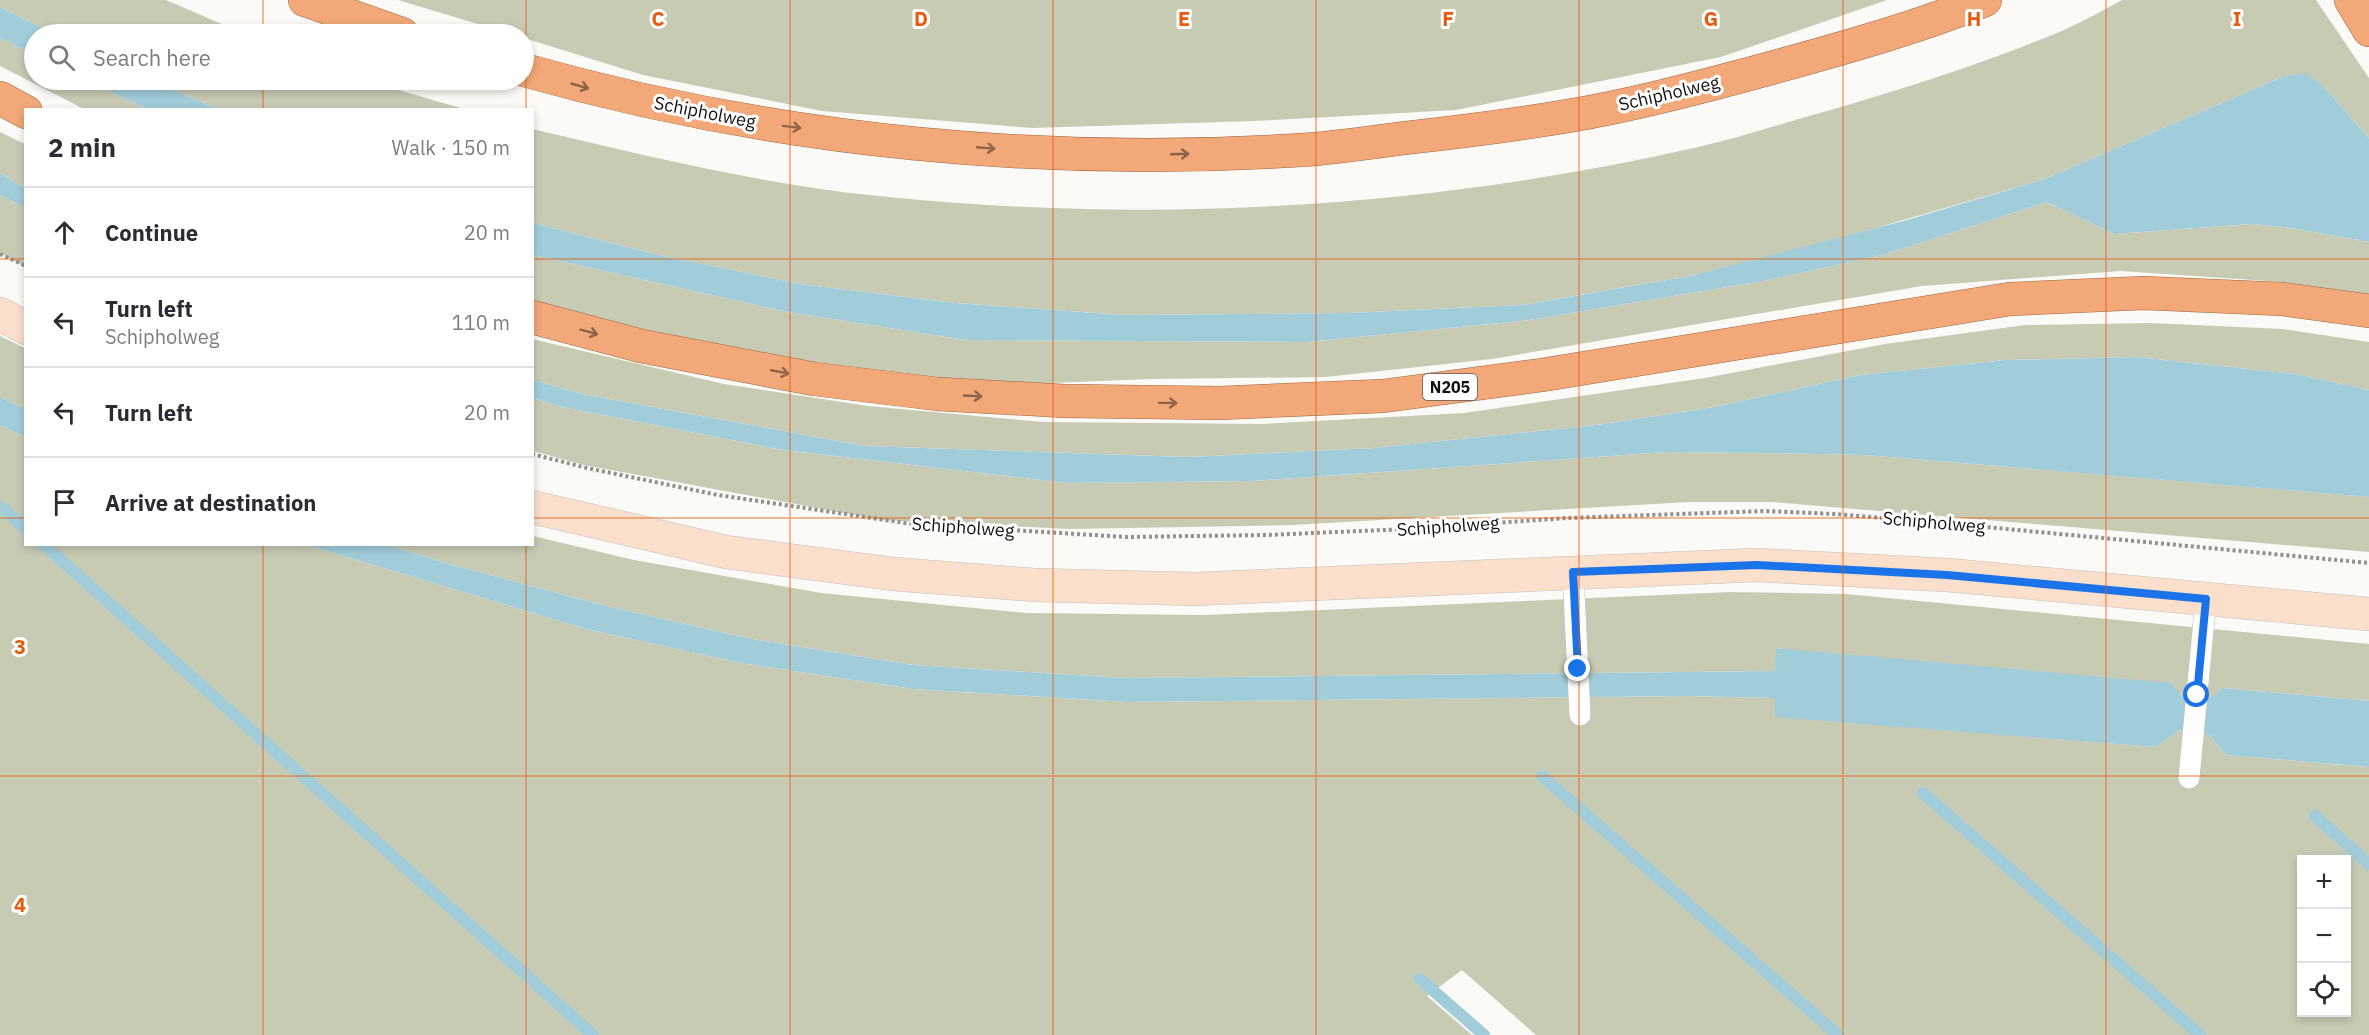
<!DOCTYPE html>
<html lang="en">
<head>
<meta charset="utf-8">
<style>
  body { margin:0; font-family:"IBM Plex Sans",sans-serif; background:#f2f2f3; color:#2b2b33 }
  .controls { position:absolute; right:18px; bottom:18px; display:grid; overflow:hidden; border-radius:0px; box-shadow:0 3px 9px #0003 }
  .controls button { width:54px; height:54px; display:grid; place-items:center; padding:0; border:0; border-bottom:2px solid #e1e1e2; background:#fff; color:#2b2b33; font:30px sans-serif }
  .stop { position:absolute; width:18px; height:18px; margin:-14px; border:4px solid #1a73e8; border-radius:50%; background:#fff }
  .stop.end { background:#1a73e8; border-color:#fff; box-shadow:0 2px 6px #0008 }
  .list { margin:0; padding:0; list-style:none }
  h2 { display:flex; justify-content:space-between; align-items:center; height:78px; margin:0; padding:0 24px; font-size:26px }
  h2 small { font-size:20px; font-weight:400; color:#7c7c81 }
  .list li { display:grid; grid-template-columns:39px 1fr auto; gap:18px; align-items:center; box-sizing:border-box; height:90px; padding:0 24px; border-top:2px solid #e1e1e2 }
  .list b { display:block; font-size:22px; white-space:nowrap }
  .list p { margin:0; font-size:20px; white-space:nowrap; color:#7c7c81 }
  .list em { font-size:20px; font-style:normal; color:#7c7c81 }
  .icon { flex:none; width:33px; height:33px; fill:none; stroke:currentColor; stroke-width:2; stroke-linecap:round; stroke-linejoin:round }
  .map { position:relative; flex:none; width:2369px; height:1035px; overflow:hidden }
  .search { position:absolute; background:#fff; box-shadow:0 3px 9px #0003; left:24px; top:24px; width:510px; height:66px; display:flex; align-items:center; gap:15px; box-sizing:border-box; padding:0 21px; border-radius:33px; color:#7c7c81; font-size:22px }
  .panel { position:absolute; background:#fff; box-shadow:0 3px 9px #0003; left:24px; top:108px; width:510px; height:438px; border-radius:0px }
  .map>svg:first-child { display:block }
  .green { fill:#c8cbb4; fill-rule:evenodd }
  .water { fill:#a1cdda }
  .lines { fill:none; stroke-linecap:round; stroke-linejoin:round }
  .stream { stroke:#a1cdda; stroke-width:12 }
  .service-casing { stroke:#c2c0bd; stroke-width:22 }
  .secondary-casing { stroke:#c2c0bd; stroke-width:34 }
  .trunk-casing { stroke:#a1663e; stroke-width:34 }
  .path { stroke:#91908e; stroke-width:4; stroke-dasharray:3 3; stroke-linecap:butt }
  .service { stroke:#fff; stroke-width:21 }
  .secondary { stroke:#fadfcd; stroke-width:33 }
  .trunk { stroke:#f2a878; stroke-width:33 }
  .oneway { stroke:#8d6449 }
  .route { stroke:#1a73e8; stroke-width:8 }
  .grid { fill:none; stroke:#e8590c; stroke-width:1.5; stroke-opacity:0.55 }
  .labels { text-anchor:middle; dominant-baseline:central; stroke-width:6; stroke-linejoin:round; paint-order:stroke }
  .shield { fill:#fff; stroke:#595858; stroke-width:1.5 }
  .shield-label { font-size:16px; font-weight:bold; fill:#121110 }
  .street-label { font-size:18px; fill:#121110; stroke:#fff }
  .grid-label { font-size:20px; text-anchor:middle; font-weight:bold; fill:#e8590c; stroke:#fff; stroke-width:6; stroke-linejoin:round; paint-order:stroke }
</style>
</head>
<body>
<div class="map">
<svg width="2369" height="1035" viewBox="0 0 2369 1035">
  <rect width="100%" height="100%" fill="#fbfaf6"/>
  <path class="green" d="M0,0h166l79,34h-190l-55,-27z
    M398,0h1489l-166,57 -265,53 -202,11 -222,7 -210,-17 -179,-36 -119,-37v-4h-13z
    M2122,0h194l53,78v60l-44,-50 -43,-11 -240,103 -225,65 -127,31 -168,29 -173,8 -226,2 -168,-12 -155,-19 -146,-30 -121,-31 -1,-94c112,26 223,54 337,66 276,30 558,14 829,-48 40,-9 79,-22 118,-33 81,-23 163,-49 241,-81 22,-9 44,-22 65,-33z
    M0,38l34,17v25h51l62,29h-63l-84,-43z
    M151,80h213l100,29h-247z
    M0,132l25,12v44l-25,-15z
    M0,195l25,13v59l-25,-14z
    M2047,202l67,32 137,-10 33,3 85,15v55l-86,-15 -163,-11 -198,15 -430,73 -167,18 -174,2 -152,6 -141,-13 -325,-64v-53l255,57 178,28 340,2 224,-22 233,-39 119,-26z
    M2150,323l133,6 86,13v48l-73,-16 -159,-17 -132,3 -145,15 -146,32 -118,18 -223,23 -186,9 -322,-11 -283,-52 -49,-14 -1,-41 192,45 144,22 175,16 219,2 202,-11 241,-35 180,-34 140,-19z
    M0,336l25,12v61l-25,-12z
    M532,398l30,9 221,43 284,33 186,-2 414,-29 97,1 101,2 470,39 34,3v55l-598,-50h-83l-395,23 -224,4 -187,-9 -298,-55 -51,-14z
    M0,425l25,12 1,107 281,1 279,84 155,34 172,26 214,13 560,-6 88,2v18l381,31 22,-17 30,4 18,21 143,12v268h-833l-74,-65 -35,26 45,39h-1472zM2302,860h44v152h-44z
    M533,536l101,24 187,33 205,20 180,2 523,-23 117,2 523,50v57l-146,-13 -12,10 -435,-50v23l-650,7 -213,-13 -161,-26 -146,-33 -157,-42 -62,-19 145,-1z"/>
  <path class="water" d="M0,7l55,27h-21v21l-34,-17z
    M2306,73l19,15 44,50v104l-85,-15 -33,-3 -137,10 -67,-32 -165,53 -119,26 -233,39 -224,22 -340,-2 -178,-28 -255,-57v-32l121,31 146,30 155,19 168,12 226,-2 173,-8 168,-29 217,-56 135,-40 240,-103z
    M85,80h66l66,29h-70z
    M0,173l25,15v20l-25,-13z
    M2137,357l159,17 73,16v107l-504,-42 -101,-2 -97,-1 -414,29 -186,2 -284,-33 -221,-43 -30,-9 1,-18 49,14 283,52 322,11 186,-9 223,-23 118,-18 146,-32 145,-15z
    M0,397l25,12v28l-25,-12z
    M307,545h80l62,19 157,42 146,33 161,26 213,13 649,-7 1,-23 395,35 10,12 29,3 13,-10 146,13v66l-143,-12 -18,-21 -29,-4 -23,17 -381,-30v-19l-88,-2 -560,6 -214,-13 -172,-26 -155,-34z"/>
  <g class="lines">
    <path class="stream" d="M0,506l26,23
      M43,544l550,491
      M1542,776l296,259
      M1923,793l277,242
      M2315,816l54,48
      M1420,979l64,56"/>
    <g class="service-casing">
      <path id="service" d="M1573,572l7,143
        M2189,778l17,-179"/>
    </g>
    <g class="secondary-casing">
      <path id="secondary" d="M0,314l26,14
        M532,507l194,45 167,22 142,11 161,4 561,-24 190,10 422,39"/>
    </g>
    <g class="trunk-casing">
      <path id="trunk" d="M305,0l97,34
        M2351,0l18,30
        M524,70c255,72 527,98 792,79 30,-3 59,-7 89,-11 54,-6 109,-13 163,-22 66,-11 132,-29 196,-46 75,-21 150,-41 221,-70
        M0,98l26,14
        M532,317l109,29 173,33 123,15 128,7 155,2 163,-7 159,-21 468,-76 134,-6 138,6 87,12"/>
    </g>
    <path class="path" d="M0,254l26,12
      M532,454l55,14 131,27 194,29 214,13 141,-2 140,-6 160,-11 198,-7 70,3 108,9 426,40"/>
    <use href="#service" class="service"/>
    <use href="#secondary" class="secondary"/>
    <use href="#trunk" class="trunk"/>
  </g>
  <defs><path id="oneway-shaft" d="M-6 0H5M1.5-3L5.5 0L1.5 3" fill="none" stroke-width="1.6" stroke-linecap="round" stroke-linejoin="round" transform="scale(1.5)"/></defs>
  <g class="oneway">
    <use href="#oneway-shaft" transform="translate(580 86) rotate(16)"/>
    <use href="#oneway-shaft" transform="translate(792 127) rotate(7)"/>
    <use href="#oneway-shaft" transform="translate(986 148) rotate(5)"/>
    <use href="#oneway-shaft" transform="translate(1180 154) rotate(-2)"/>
    <use href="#oneway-shaft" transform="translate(589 332) rotate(15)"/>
    <use href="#oneway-shaft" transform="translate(780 372) rotate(11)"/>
    <use href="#oneway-shaft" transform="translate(973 396) rotate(3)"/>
    <use href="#oneway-shaft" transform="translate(1168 403) rotate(1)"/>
  </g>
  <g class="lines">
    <path class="route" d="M1578,669l-5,-97 184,-7 190,10 259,24 -9,96"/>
  </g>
  <path class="grid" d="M263,0v34M526,0v110M790,0v1035M1053,0v1035M1316,0v1035M1579,0v1035M1843,0v1035M2106,0v1035M263,80v30M0,259h26M532,259h1837M0,518h26M532,518h1837M263,544v491M526,544v491M0,776h2369"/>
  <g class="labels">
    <rect class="shield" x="1423" y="374" width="54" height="26" rx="4.5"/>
    <g class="shield-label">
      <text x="1450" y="387">N205</text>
    </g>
    <g class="street-label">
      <text transform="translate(1669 93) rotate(-13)">Schipholweg</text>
      <text transform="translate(705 112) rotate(11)">Schipholweg</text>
      <text transform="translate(1934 522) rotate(5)">Schipholweg</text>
      <text transform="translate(1448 526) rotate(-4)">Schipholweg</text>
      <text transform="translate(963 527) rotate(4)">Schipholweg</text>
    </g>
  </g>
  <g class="grid-label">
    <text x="658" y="26">C</text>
    <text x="921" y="26">D</text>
    <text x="1184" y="26">E</text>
    <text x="1448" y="26">F</text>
    <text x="1711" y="26">G</text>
    <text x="1974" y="26">H</text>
    <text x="2237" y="26">I</text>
    <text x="20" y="654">3</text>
    <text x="20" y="912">4</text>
  </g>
</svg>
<div class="controls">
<button>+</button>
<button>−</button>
<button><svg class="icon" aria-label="locate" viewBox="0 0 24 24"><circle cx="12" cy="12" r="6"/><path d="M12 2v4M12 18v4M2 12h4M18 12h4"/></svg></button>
</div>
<div class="stop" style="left:2197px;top:695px"></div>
<div class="stop end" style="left:1578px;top:669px"></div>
<div class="search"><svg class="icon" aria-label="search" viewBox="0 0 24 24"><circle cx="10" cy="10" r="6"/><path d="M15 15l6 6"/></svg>Search here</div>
<section class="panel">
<h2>2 min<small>Walk · 150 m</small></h2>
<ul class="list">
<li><svg class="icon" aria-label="ahead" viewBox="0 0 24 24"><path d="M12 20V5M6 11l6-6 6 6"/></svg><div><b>Continue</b></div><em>20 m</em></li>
<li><svg class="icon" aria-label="left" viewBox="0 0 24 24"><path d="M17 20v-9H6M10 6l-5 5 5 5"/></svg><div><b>Turn left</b><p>Schipholweg</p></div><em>110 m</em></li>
<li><svg class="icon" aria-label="left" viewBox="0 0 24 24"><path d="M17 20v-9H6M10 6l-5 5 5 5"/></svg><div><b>Turn left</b></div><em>20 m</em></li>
<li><svg class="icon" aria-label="arrive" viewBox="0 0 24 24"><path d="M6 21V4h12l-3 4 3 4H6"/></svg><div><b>Arrive at destination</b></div></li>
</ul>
</section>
</div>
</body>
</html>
